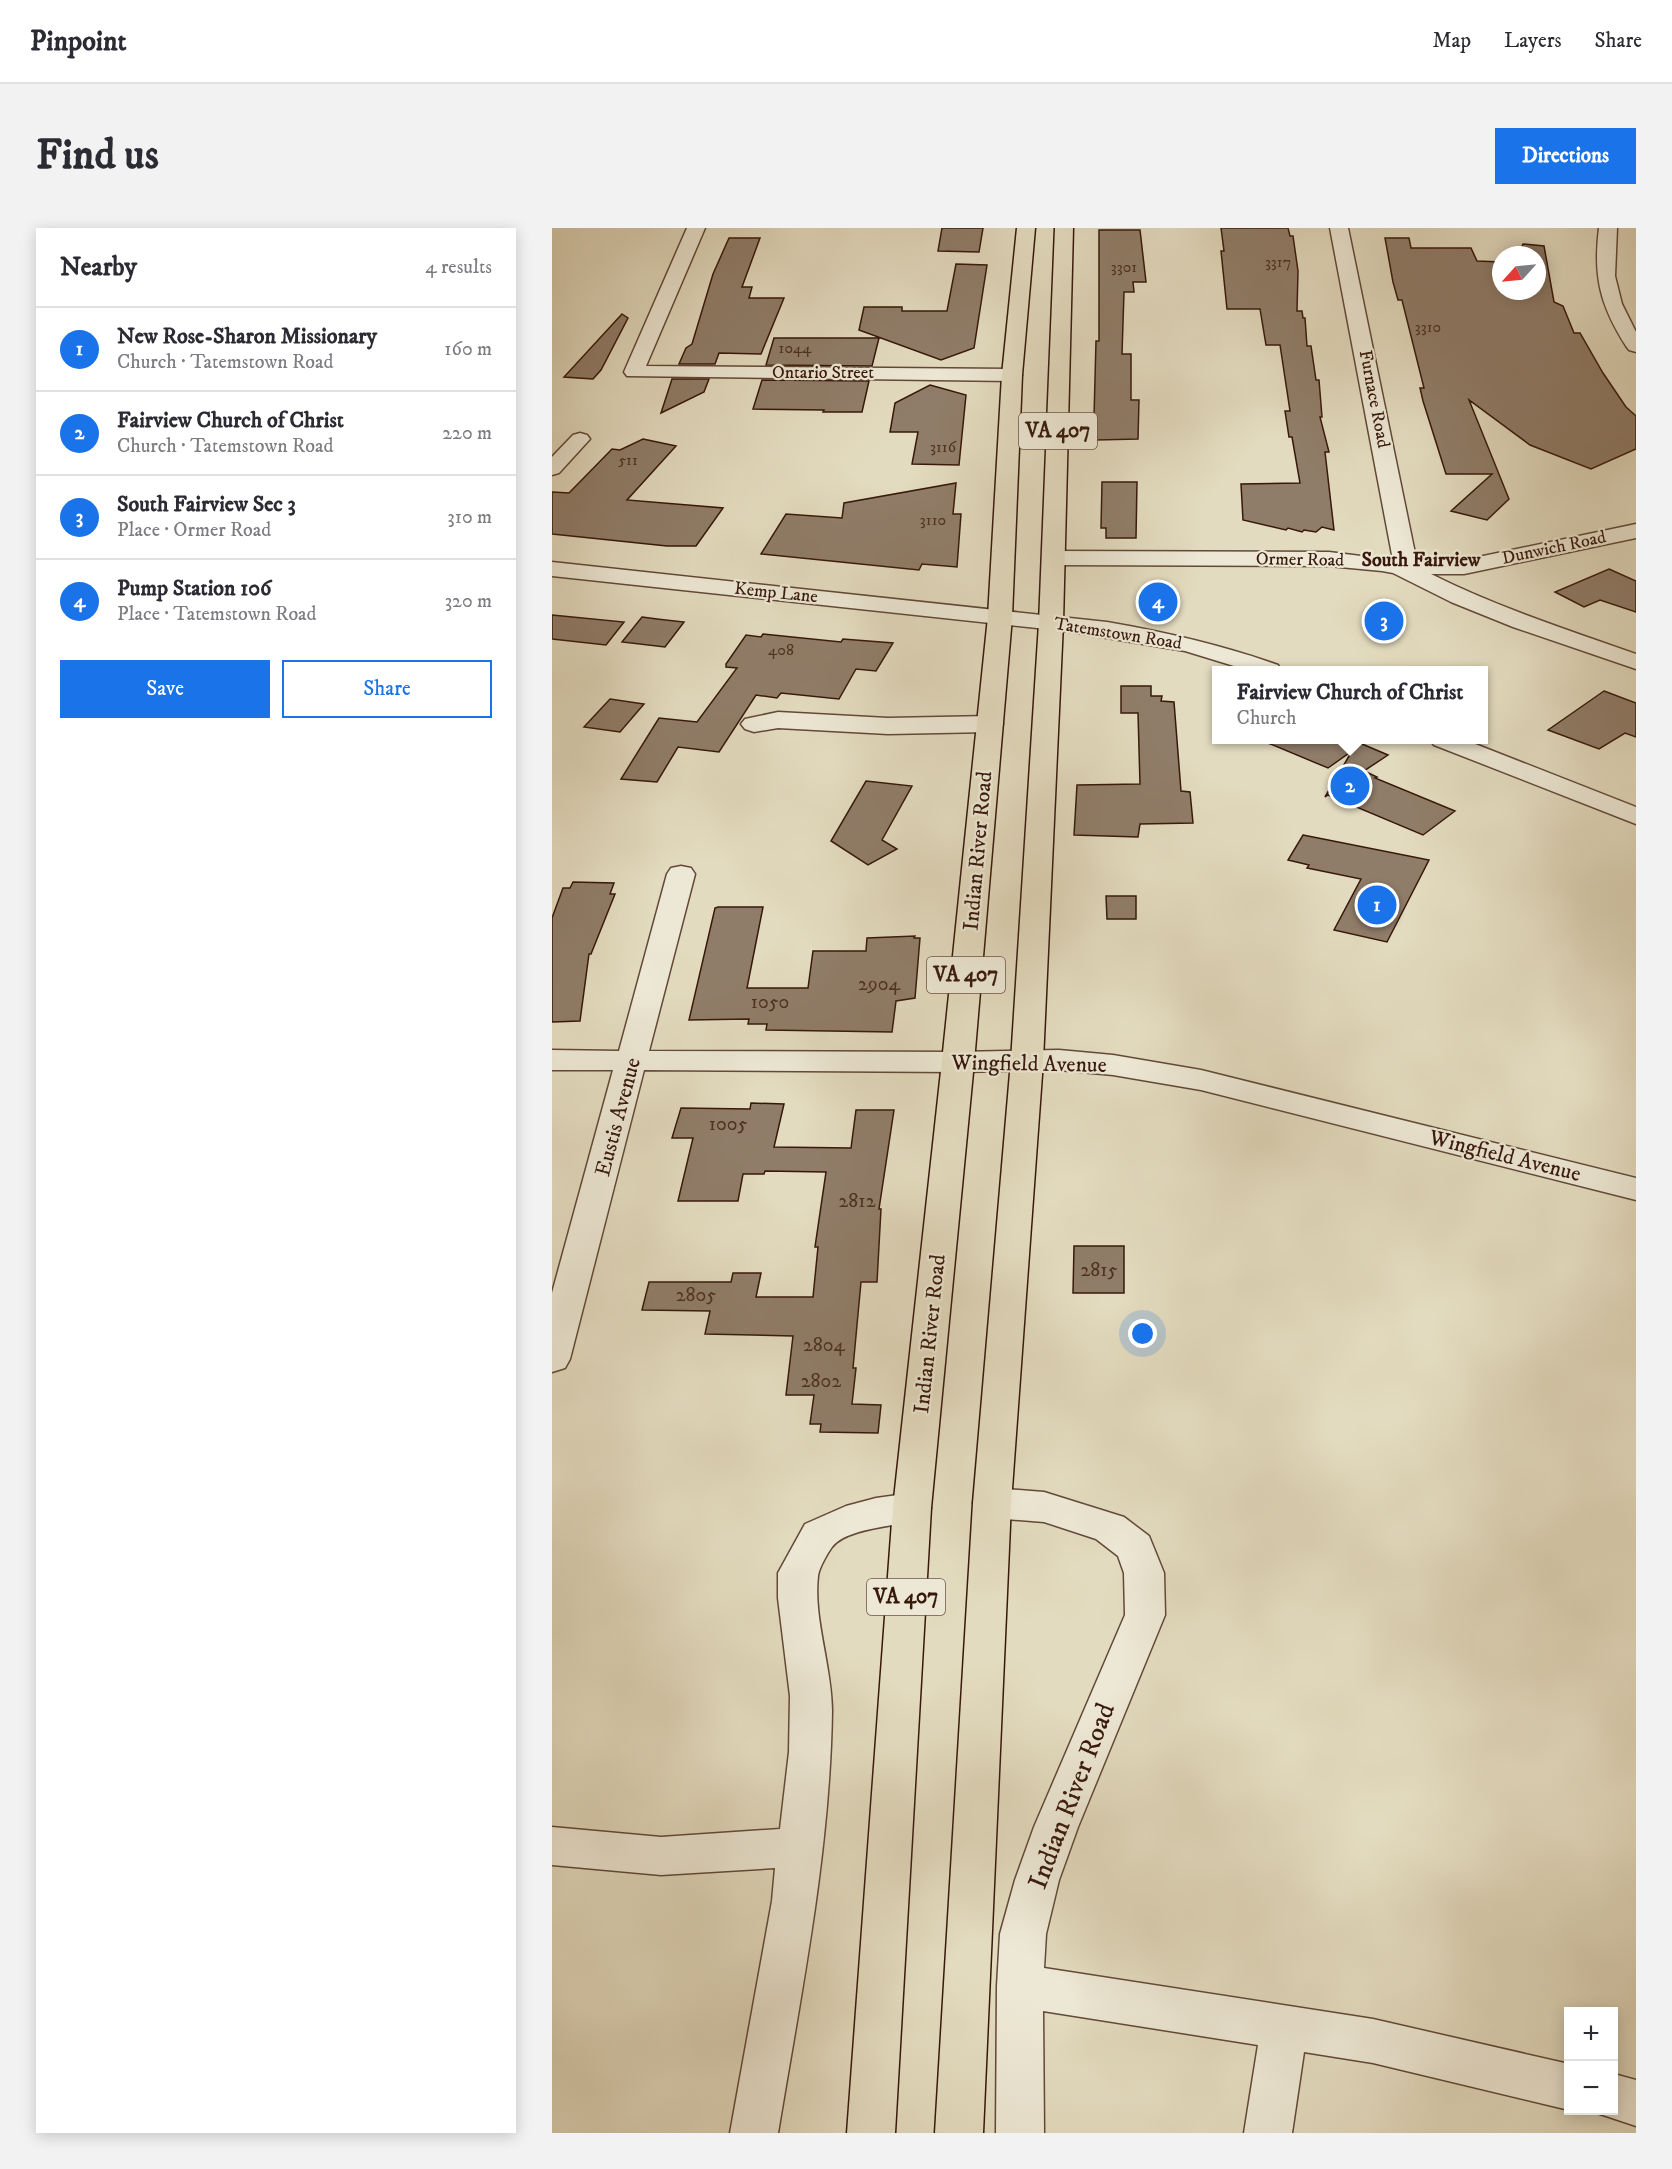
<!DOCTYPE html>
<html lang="en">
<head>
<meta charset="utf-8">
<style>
  body { margin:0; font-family:"IM FELL DW Pica",serif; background:#f2f2f3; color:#2b2b33 }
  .controls { position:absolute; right:18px; bottom:18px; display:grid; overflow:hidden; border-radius:0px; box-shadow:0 3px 15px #0003 }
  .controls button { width:54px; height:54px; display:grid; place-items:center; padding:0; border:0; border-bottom:2px solid #e1e1e2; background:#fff; color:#2b2b33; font:30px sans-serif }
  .compass { position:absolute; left:940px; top:18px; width:54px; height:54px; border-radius:50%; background:#fff; box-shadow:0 3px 15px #0003; rotate:243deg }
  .you { position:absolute; left:591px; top:1106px; width:21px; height:21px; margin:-15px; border:4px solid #fff; border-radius:50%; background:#1a73e8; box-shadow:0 0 0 9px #1a73e833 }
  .badge { display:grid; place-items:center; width:39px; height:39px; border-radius:50%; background:#1a73e8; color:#fff; font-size:20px; font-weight:700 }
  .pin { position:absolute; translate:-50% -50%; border:3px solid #fff; box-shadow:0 2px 6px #0006 }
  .popup { position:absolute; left:660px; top:438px; width:276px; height:78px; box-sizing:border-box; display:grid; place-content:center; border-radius:0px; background:#fff; filter:drop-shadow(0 2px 4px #0005); font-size:20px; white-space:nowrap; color:#7c7c81 }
  .popup b { font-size:22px; color:#2b2b33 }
  .popup::after { content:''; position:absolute; left:50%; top:100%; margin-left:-12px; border:12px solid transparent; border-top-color:#fff }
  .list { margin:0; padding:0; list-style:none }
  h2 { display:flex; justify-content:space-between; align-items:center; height:78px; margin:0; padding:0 24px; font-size:26px }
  h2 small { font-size:20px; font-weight:400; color:#7c7c81 }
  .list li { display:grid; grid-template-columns:39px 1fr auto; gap:18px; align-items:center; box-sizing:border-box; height:84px; padding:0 24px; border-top:2px solid #e1e1e2 }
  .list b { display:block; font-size:22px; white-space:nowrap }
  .list p { margin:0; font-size:20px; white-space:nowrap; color:#7c7c81 }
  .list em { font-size:20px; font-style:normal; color:#7c7c81 }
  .actions { display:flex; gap:12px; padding:18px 24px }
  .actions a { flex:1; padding:14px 0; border:2px solid #1a73e8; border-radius:0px; text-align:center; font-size:21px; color:#1a73e8 }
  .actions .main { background:#1a73e8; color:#fff }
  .map { position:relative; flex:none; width:1084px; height:1905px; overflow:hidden; border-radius:0px }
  header { display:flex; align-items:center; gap:36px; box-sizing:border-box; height:84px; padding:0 30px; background:#fff; border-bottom:2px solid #e1e1e2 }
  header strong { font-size:28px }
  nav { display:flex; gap:33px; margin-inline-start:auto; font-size:21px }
  .intro { display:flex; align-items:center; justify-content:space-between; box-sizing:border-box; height:144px; padding:0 36px }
  h1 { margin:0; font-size:42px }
  .button { padding:15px 27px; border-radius:0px; background:#1a73e8; color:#fff; font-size:21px; font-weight:700 }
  main { display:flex; gap:36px; padding:0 36px }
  aside { flex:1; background:#fff; border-radius:0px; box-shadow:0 3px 15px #0003 }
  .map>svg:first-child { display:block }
  .building { fill:#907d69; stroke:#37180b; stroke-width:1.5 }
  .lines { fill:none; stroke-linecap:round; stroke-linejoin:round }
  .minor-casing { stroke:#624938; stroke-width:3 }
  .major-casing { stroke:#37180b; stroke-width:3 }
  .minor { fill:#ede8d5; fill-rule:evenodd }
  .major { fill:#e3dbbf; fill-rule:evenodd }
  .labels { text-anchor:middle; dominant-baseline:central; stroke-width:4.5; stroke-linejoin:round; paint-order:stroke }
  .far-number-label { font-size:16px; fill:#4d3122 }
  .far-street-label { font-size:18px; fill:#37180b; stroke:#ede8d5 }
  .far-neighbourhood-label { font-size:20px; font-weight:bold; fill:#37180b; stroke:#ede8d5 }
  .number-label { font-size:20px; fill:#4d3122 }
  .shield { fill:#ede8d5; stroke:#6e5648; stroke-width:1.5 }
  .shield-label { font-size:21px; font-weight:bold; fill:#37180b }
  .street-label { font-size:22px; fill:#37180b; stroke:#ede8d5 }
  .near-street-label { font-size:27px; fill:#37180b; stroke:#ede8d5 }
</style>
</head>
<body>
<header>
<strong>Pinpoint</strong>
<nav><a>Map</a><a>Layers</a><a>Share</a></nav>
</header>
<div class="intro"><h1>Find us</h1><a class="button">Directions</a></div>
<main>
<aside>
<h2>Nearby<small>4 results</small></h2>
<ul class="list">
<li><span class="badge">1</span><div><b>New Rose-Sharon Missionary</b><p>Church · Tatemstown Road</p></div><em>160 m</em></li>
<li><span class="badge">2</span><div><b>Fairview Church of Christ</b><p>Church · Tatemstown Road</p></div><em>220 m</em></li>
<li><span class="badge">3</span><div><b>South Fairview Sec 3</b><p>Place · Ormer Road</p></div><em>310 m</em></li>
<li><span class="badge">4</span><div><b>Pump Station 106</b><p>Place · Tatemstown Road</p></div><em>320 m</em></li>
</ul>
<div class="actions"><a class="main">Save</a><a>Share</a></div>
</aside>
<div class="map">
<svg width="1084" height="1905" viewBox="0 0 1084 1905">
  <rect width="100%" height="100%" fill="#e3dbbf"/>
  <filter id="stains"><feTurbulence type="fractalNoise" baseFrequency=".00333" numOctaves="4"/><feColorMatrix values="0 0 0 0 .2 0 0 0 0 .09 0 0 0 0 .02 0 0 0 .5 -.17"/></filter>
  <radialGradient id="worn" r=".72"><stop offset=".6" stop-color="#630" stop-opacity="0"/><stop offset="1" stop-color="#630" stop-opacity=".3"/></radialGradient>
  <path class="building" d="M390,0h41l-4,24 -41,-1z
    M669,0h67l2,8h3l5,35 -1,40h5l1,7h2l2,28h4l5,34h3l3,37h-2l9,35h-4l9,78 -12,-3 -6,5 -12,-2 -2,2 -14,-4 -2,2 -43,-10 -2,-36 59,-1 -8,-46h-3l-4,-26h5l-10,-66h-14l-6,-36h-33l-6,-58h3z
    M547,2h41l6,52h-13l1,10h-10l-2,62h9v46h8l-1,39 -42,1 -2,-23 2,-76h3z
    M177,10h31l-18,49h10l-3,11h35l-23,56 -42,-1 -4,11h-36l7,-16 6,-4 21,-70z
    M833,10h24l2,10h60l6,13 24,1v29h36v-36h-19l5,-11 21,2 10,56 9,4 11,27h6l23,40 23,34 10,9v33l-45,20 -61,-24 -61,-45 40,99 -22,21 -36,-9 41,-37h-46l-23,-73 -3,-13h4l-22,-88h-4l-5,-18z
    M404,36l31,1 -13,83 -33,12 -82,-30 5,-23h38v4h45z
    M70,86l6,4 -27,52 -8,9 -29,-2z
    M222,110h105l-7,28 -106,-1z
    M120,151h37l-5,13 -43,21z
    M210,152l107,1 -7,31h-39l1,-2 -71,-1z
    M378,157l36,10 -7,70 -47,-1 6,-32h-28l5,-29z
    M91,211l33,7 -49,54 96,8 -27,38h-29l-115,-12v-42l17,1 43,-44 8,1z
    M550,254h35l-1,56h-30v-10h-5z
    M404,255l-3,31h8l-4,53 -35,-3 -3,6 -158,-16 25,-40 56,4 2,-15z
    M1057,341l27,12v31l-36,-12 -16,7 -29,-15z
    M0,387l72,7 -18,23 -54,-6z
    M90,389l15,2 27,3 -19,25 -43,-5z
    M211,406l78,8 2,-3 50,4 -17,28 -20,-2 -17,30 -58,-6 -4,5 -21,-3 -37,57 -41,-5 -21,35 -36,-3 38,-61 38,4 40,-54 -11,-1v-3l20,-29 15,2z
    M569,458h30v10h11l-1,5 13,1 7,89 9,1 3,31 -53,1 -2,13 -64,-2 3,-50 63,-1 -2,-71h-17z
    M1052,463l32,12v34l-11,-4 -26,16 -51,-19z
    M58,471l34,5 -24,28 -36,-5z
    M709,512h109l-8,4 26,11 -24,16 13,6 -2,1 80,33 -32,24 -95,-40 -3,2 27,-46 -24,17z
    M314,553l46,5 -30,54 15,9 -29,16 -37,-24z
    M751,607l126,25 -42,82 -53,-12 27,-51 -54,-11 2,-3 -21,-5z
    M21,654l41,1 -4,11h5l-24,60h-2l-9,67 -28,1v-104l11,-30h7z
    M554,668h30v23h-29z
    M166,679h45l-16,81h61l5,-37h53l1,-13 48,-2 -1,2h6l-5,60 -19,3 -4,31 -126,-2 1,-6h-19l1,-5 -60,1 26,-112z
    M199,875l33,1 -10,43 77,1 5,-38h38l-15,99h2l-4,73h-16l-8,86h3l-4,36 29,1 -3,28 -58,-1 1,-8h-11l4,-29h-28l7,-59 -88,-2 5,-23 -68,-1 7,-28h82l2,-9h28l-5,24h57l5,-50h-3l11,-75 -61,-1 -1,3h-21l-5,27h-60l15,-63h-21l9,-30 69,1z
    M522,1018h50v47h-51z"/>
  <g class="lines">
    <g class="minor-casing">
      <path id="minor" d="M135,0h18l-59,138 366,3 7,2 3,4 -3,4 -7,2 -385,-5 -3,-4z
        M778,0h18l68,330 -1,3 49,-1 172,-36v14l-172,36h-33c66,33 136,56 205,80v15l-123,-42 -62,-25 -58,-29 -11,-2 -53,-5 -276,-1 -8,-2 -3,-5 3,-5 8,-2 276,1 64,8z
        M1047,0h18l-2,48 7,28 14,28v20l-7,-2 -3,-4c-26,-41 -33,-70 -27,-118z
        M28,205l7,2 3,4 -31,34 -7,2v-18l21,-22z
        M0,334l555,60c58,10 115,23 171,43l3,5h-34l-62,-19 -120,-20 -513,-55z
        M226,484l110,6 102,-2 9,3 4,5 -4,5 -9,3 -102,2 -110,-6 -24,4 -9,-3 -4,-5 4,-5z
        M878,512h35l171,67v17l-202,-79z
        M129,638l10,2 4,6 -46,177 309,1 101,-2 54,5 88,15 435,108v22l-435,-110 -88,-15 -54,-5 -101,2 -314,-2 -74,289 -5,9 -13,4v-79l61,-223h-61v-20l67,1 48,-177 4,-6z
        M440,1260l52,4 80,25 25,19 15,37 1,42 -87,212 -19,53 -13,54 -2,34 329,51 196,45v46l-196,-47 -69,-11 -12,81h-48l14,-88 -215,-34 1,122h-48l1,-147 3,-52 15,-54 19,-53 91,-212 -1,-42 -6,-17 -22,-17 -52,-17 -52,-4 -14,-5 -5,-10 5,-10z
        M360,1265l14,5 5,10 -5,10c-24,8 -79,9 -94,29 -5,7 -13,21 -14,29 -5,42 14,91 14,135 -2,142 -31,282 -54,422h-48l42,-232 3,-33 -114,7 -109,-10v-38l109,10 119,-8 9,-77 1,-56 -12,-98v-25l27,-49 41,-18 30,-8z
        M1062,1846l22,6v46l-39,-13 -1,-3h18z"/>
    </g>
    <g class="major-casing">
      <path id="major" d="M465,0h18l-13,147 -10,242 -38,445 -43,446 -36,625h-48l46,-625 49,-446 46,-445 14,-242z
        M503,0h18l-10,395 -20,438 -32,442 -28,630h-48l38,-630 38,-442 28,-438z"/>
    </g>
    <use href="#minor" class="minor"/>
    <use href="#major" class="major"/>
  </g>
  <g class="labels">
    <g class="far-number-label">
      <text x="726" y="34">3317</text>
      <text x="572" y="39">3301</text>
      <text x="876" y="99">3310</text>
      <text x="243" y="120">1044</text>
      <text x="391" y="219">3116</text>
      <text x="76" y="232">511</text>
      <text x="381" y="292">3110</text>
      <text x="229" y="422">408</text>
    </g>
    <g class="far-street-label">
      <text x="271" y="145">Ontario Street</text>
      <text transform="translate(822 171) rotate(79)">Furnace Road</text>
      <text transform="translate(1002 320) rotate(-12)">Dunwich Road</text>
      <text transform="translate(748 332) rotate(1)">Ormer Road</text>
      <text transform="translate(224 365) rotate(6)">Kemp Lane</text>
      <text transform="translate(566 406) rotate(9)">Tatemstown Road</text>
    </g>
    <g class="far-neighbourhood-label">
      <text x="869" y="332">South Fairview</text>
    </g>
    <g class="number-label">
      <text x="327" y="756">2904</text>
      <text x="218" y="774">1050</text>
      <text x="176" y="896">1005</text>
      <text x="305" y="973">2812</text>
      <text x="547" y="1042">2815</text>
      <text x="144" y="1067">2805</text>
      <text x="272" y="1117">2804</text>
      <text x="269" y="1153">2802</text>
    </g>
    <g class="shield">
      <rect x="467" y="185" width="78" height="36" rx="4.5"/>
      <rect x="375" y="729" width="78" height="36" rx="4.5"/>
      <rect x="315" y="1351" width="78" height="36" rx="4.5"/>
    </g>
    <g class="shield-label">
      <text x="506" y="203">VA 407</text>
      <text x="414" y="747">VA 407</text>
      <text x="354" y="1369">VA 407</text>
    </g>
    <g class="street-label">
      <text transform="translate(426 623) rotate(-85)">Indian River Road</text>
      <text transform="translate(477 836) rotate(1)">Wingfield Avenue</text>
      <text transform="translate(66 889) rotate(-75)">Eustis Avenue</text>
      <text transform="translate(953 928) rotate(14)">Wingfield Avenue</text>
      <text transform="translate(378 1106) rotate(-84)">Indian River Road</text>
    </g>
    <g class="near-street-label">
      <text transform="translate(520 1568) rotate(-69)">Indian River Road</text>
    </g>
  </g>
  <rect width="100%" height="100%" filter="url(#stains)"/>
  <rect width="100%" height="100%" fill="url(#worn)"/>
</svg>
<div class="controls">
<button>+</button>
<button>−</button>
</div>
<svg class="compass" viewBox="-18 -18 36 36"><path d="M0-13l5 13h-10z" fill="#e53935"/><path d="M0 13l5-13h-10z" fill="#7c7c81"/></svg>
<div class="you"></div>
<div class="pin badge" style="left:825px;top:677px">1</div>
<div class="pin badge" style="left:798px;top:558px">2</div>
<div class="popup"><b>Fairview Church of Christ</b>Church</div>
<div class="pin badge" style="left:832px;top:393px">3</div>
<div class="pin badge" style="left:606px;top:374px">4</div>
</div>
</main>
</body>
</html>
